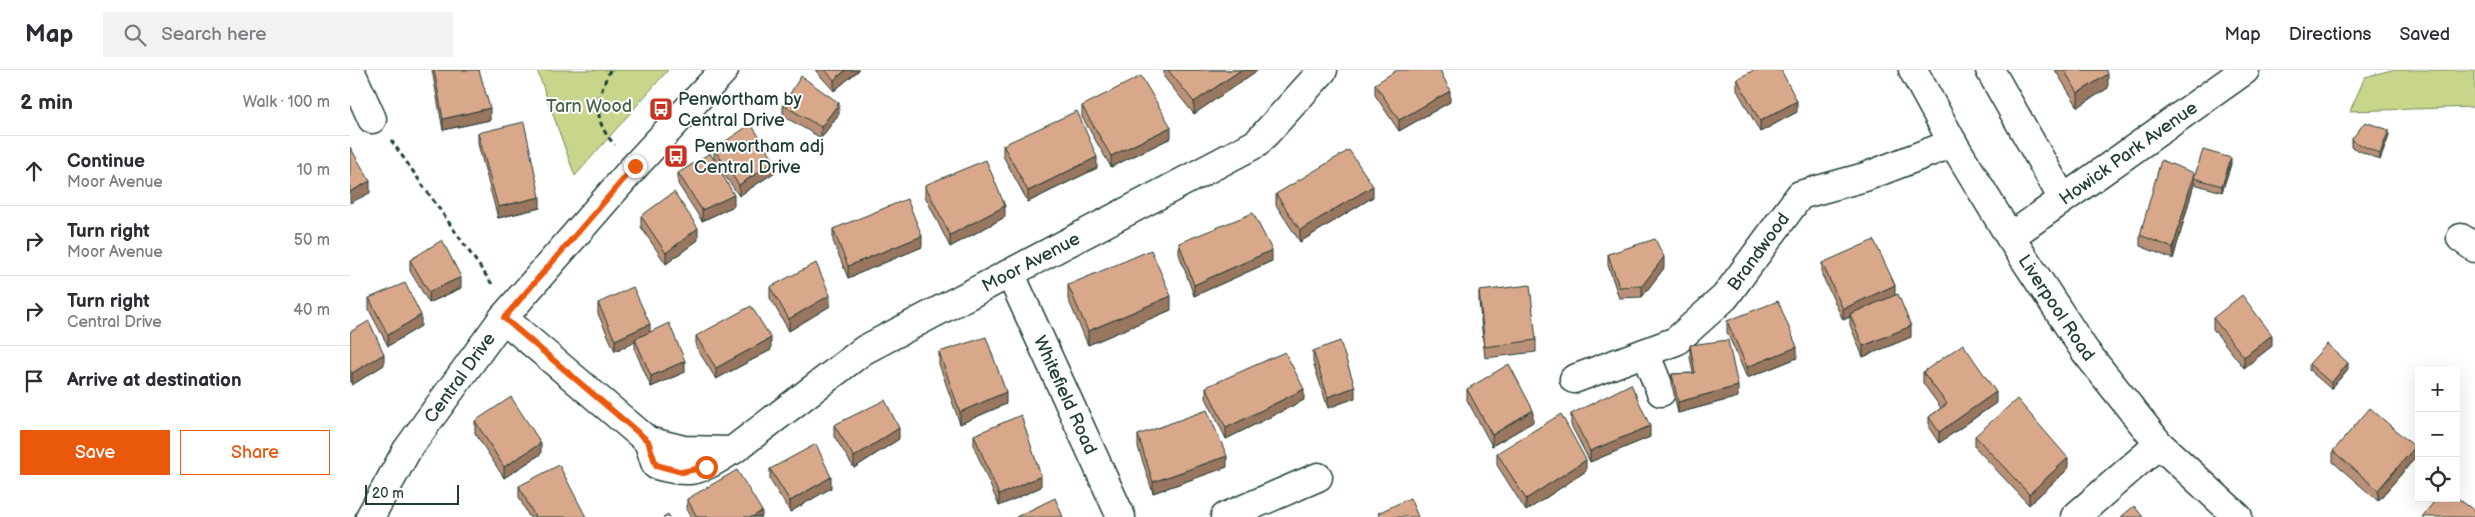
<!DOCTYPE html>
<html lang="en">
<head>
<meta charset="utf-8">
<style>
  body { margin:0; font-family:"Balsamiq Sans",sans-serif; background:#f2f2f3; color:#2b2b33 }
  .controls { position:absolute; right:15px; bottom:15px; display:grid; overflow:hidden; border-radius:0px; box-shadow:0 5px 20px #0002 }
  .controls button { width:45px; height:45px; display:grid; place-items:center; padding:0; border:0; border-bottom:1px solid #e1e1e2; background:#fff; color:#2b2b33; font:25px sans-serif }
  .scale { position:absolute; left:15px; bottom:12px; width:94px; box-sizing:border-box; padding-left:5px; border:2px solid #1f3d34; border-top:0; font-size:14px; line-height:18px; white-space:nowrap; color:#1f3d34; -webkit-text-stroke:4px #fff; paint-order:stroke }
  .stop { position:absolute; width:15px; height:15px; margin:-11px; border:4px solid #ea580c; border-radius:50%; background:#fff }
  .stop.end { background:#ea580c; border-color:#fff; box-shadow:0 1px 5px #0008 }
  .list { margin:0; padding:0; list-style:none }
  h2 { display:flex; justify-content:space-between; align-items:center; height:65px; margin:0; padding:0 20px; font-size:21px }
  h2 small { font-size:16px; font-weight:400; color:#7c7c81 }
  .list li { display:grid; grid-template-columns:32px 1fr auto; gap:15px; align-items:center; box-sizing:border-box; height:70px; padding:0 20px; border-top:1px solid #e1e1e2 }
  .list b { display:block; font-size:19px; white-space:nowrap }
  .list p { margin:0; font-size:16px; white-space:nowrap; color:#7c7c81 }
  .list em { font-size:16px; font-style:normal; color:#7c7c81 }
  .actions { display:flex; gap:10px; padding:15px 20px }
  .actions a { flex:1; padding:11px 0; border:1px solid #ea580c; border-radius:0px; text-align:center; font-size:18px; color:#ea580c }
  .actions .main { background:#ea580c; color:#fff }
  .icon { flex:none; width:28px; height:28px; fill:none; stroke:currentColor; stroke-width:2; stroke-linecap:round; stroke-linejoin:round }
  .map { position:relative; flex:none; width:2125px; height:447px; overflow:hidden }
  header { display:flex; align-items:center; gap:30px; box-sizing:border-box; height:70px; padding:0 25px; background:#fff; border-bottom:1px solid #e1e1e2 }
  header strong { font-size:24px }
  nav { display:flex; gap:28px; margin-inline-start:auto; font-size:18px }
  .search { width:350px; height:45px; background:#f2f2f3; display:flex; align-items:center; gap:12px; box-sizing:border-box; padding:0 18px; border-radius:0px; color:#7c7c81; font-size:19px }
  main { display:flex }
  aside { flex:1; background:#fff }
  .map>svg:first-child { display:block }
  .green { fill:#c7d68a; stroke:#738a5f }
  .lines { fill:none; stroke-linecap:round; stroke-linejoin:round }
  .minor-casing { stroke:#1f3d34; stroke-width:31 }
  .path { stroke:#1f3d34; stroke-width:3; stroke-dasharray:5 4; stroke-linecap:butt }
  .minor { stroke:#fff; stroke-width:28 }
  .wall { fill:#bb9078; stroke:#1f3d34 }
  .shaded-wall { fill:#987661; stroke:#1f3d34 }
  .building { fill:#d9a88b; stroke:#1f3d34 }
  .route { stroke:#ea580c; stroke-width:6 }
  .labels { text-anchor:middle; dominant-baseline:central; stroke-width:4; stroke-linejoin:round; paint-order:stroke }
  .poi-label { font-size:18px; fill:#1f3d34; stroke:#fff; text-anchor:start }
  .park-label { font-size:18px; fill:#49634a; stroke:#fff }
  .street-label { font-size:18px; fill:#1f3d34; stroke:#fff }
</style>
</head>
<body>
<header>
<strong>Map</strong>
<div class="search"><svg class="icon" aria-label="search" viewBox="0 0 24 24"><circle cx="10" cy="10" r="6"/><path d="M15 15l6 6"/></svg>Search here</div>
<nav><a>Map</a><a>Directions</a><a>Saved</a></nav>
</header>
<main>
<aside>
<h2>2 min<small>Walk · 100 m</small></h2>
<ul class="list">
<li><svg class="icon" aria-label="ahead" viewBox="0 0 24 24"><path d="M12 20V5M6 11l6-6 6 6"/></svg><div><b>Continue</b><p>Moor Avenue</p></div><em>10 m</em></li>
<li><svg class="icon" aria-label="right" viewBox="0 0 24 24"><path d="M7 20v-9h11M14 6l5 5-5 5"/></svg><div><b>Turn right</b><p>Moor Avenue</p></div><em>50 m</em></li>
<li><svg class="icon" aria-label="right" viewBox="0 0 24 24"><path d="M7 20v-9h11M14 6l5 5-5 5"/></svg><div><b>Turn right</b><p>Central Drive</p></div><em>40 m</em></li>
<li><svg class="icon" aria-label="arrive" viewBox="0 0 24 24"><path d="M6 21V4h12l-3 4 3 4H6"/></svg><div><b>Arrive at destination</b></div></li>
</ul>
<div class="actions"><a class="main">Save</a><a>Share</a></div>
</aside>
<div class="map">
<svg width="2125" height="447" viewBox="0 0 2125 447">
  <rect width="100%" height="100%" fill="#fff"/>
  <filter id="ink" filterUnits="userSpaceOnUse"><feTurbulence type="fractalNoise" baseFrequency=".02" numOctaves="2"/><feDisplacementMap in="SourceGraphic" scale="10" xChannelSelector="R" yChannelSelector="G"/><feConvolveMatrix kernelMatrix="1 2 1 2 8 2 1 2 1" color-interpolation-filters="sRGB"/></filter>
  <g filter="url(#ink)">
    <path class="green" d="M187,0h131l-93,106z
      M2041,0h84v37l-125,4 15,-34z"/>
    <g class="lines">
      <g class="minor-casing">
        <g id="minor">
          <path d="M0,0l22,49"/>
          <path id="s1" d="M1563,0l40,73 57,94 75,114 74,93 79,73"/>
          <path d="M1640,0l73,129"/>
          <path id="s2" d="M1660,167l235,-167"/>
          <path d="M2111,168l14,10"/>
          <path id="s3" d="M660,203l111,244"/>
          <path id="s4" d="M153,248l145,123 36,9 48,1 132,-101 393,-207 66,-73"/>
          <path d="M1295,283l16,39"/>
          <path id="s5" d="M1224,309l102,-38 49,-44 75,-102 65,-18 88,-34"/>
          <path d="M298,371l8,24c33,9 41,7 70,-11"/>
          <path id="s6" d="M20,447l37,-67 96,-132 132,-152 89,-96"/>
          <path d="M875,447l93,-40"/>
          <path d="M1725,447l84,-73"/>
        </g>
      </g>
      <path class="path" d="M260,0c-13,28 -19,50 5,75
        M41,70l101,144"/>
      <use href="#minor" class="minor"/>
    </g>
    <path class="wall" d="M82,0h47l11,50 -47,10z
      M465,0h44l-25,21z
      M814,0h94l-64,44 -30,-37z
      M1705,0h51l2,18 -30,19z
      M1387,9l60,33 -37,20 -23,-42z
      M1025,14l75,18 -51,29 -24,-36z
      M433,35l56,9 -18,24 -38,-22z
      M732,36l89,32 -60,29 -29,-50z
      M128,63l62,75 -42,10 -20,-74z
      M2039,66l-9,24 -29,-13v-7z
      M653,75l94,23 -69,34 -25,-46z
      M364,79l61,23 -36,24 -25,-36z
      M1881,94l-9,28 -28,-8 -21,75 -33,-13v-11l54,-57z
      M328,103l56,33 -32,15 -24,-37z
      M575,115l80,32 -55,30 -25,-51z
      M926,124l97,3 -73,45 -24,-37z
      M291,146l57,24 -32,24 -25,-37z
      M483,159l89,18 -74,31 -15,-37z
      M829,173l93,18 -78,35 -15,-42z
      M1258,184l56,14 -22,29 -23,1 -11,-33z
      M60,190l51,28 -32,15 -19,-32z
      M1472,193l73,32 16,42 -48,20 -13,-32v-8l-7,3 -21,-45z
      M718,215l103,25 -83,35 -20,-46z
      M420,217l60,19 -41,25 -19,-33z
      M1129,221l57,49v12l-51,6 -6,-56z
      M19,228l52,28 -33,20 -19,-36z
      M248,233l52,29 35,40 -34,15 -16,-37v-8l-20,9 -17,-37z
      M1863,248l59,28 -28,22 -31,-39z
      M1377,251l70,37 -50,20 -20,-46z
      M0,262l34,33 -32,20 -2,-4z
      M346,266l75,14 -55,29 -20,-32z
      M1340,275l48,52 -60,16 -6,-28v-11l21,-1 -3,-16z
      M963,281l42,47 -27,10 -15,-46z
      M589,282l67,52 -46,20 -21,-60z
      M1959,294l39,5 -17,20 -22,-19z
      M1573,302l73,31 -57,40 -10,-15v-11l12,-9 -18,-25z
      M856,317l98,13 -78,39 -20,-41z
      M1117,319l66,33 -41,24 -25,-46z
      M1221,344l79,23 -60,25 -19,-37z
      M125,351l66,33 -37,24 -29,-45z
      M484,355l65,14 -45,29 -20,-32z
      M624,365l67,52 -42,19 -25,-59z
      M788,365l89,32 -74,26 -15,-46z
      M1625,366l93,33 -39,36 -54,-58z
      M1983,381l82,7 -37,43 -45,-39z
      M1147,383l89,18 -60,40 -29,-46z
      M420,399l61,19 -41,24 -20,-32z
      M169,416l67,31h-57l-10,-20z
      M337,429l75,18h-71l-4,-7z"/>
    <path class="shaded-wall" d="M496,0h13l-25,21v-11z
      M891,0h17l-64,44v-12z
      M1758,4v14l-30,19v-14z
      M1100,21v11l-51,29v-11z
      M1447,31v11l-37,20v-11z
      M489,33v11l-18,24v-11z
      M140,38v12l-47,10v-11z
      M821,57v11l-60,29v-11z
      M2039,60v6l-9,24v-6z
      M747,87v11l-69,34v-11z
      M1881,88v6l-9,28v-6z
      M425,91v11l-36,24v-11z
      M1844,103v11l-21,75v-11z
      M20,111v12l-20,10v-11z
      M1023,116v11l-73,45v-12z
      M384,125v11l-32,15v-11z
      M190,127v11l-42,10v-11z
      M655,136v11l-55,30v-12z
      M348,158v12l-32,24v-11z
      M572,166v11l-74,31v-12z
      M922,180v11l-78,35v-11z
      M1314,187v11l-22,29v-11z
      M111,207v11l-32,15v-11z
      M1545,215v11l-45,18v3l-7,3v-11z
      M480,225v11l-41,25v-12z
      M821,226v14l-83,35v-14z
      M71,245v11l-33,20v-11z
      M300,254v11l-15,4v3l-20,9v-11z
      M1561,256v11l-48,20v-11z
      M1922,265v11l-28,22v-11z
      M421,268v12l-55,29v-11z
      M1447,277v11l-50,20v-11z
      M34,284v11l-32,20v-12z
      M335,291v11l-34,15v-11z
      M1998,293v6l-17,20v-6z
      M1388,316v11l-60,16v-11z
      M1005,317v11l-27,10v-11z
      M954,319v11l-78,39v-11z
      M656,322v12l-46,20v-12z
      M1646,322v11l-57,40v-11z
      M1183,340v12l-41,24v-11z
      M1300,356v11l-60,25v-11z
      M549,358v11l-45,29v-11z
      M191,373v11l-37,24v-11z
      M2065,377v11l-37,43v-11z
      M877,386v11l-74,26v-11z
      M1718,388v11l-39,36v-11z
      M1236,390v11l-60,40v-12z
      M691,406v11l-42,19v-11z
      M481,407v11l-41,24v-11z
      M412,441v6h-10z"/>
    <path class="building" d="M84,0h45l11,38 -47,11z
      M475,0h21l-12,10z
      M818,0h73l-47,32z
      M1047,0h43l10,21 -51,29 -24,-36z
      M1404,0h27l16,31 -37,20 -23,-42z
      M1714,0h42l2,4 -30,19z
      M451,6l38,27 -18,24 -38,-22z
      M791,6l30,51 -60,29 -29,-50z
      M727,41l20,46 -69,34 -25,-46z
      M174,52l16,75 -42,10 -20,-74z
      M2015,52l24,8 -9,24 -29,-14z
      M401,54l24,37 -36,24 -25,-36z
      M0,77l20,34 -20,11z
      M999,80l24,36 -73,44 -24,-36z
      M1853,80l28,8 -9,28 -28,-8z
      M360,83l24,42 -32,15 -24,-37z
      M636,90l19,46 -55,29 -25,-50z
      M1811,90l33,13 -21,75 -33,-13z
      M324,122l24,36 -32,25 -25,-37z
      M557,129l15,37 -74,30 -15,-37z
      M903,143l19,37 -78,35 -15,-42z
      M1305,169l9,18 -22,29 -23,1 -11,-33z
      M92,170l19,37 -32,15 -19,-32z
      M1524,170l21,45 -52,24 -21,-46z
      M801,180l20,46 -83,35 -20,-46z
      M466,193l14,32 -41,24 -19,-32z
      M55,213l16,32 -33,20 -19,-37z
      M1180,215l6,55 -51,7 -6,-56z
      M283,217l17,37 -35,16 -17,-37z
      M1548,224l13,32 -48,20 -13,-32z
      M1892,225l30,40 -28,22 -31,-39z
      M1428,231l19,46 -50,20 -20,-46z
      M401,236l20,32 -55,30 -20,-32z
      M19,251l15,33 -32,19 -2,-3v-38z
      M319,253l16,38 -34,15 -16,-37z
      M636,267l20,55 -46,20 -21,-60z
      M1378,270l10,46 -60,16 -6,-28 23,-1 -5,-28z
      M990,271l15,46 -27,10 -15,-46z
      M1613,274l33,48 -57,40 -10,-15 18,-13 -24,-32z
      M1977,274l21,19 -17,20 -22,-19z
      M935,282l19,37 -78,39 -20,-41z
      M1159,294l24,46 -41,25 -25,-46z
      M1281,314l19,42 -60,25 -19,-37z
      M161,327l30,46 -37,24 -29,-46z
      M1667,329l51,59 -39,36 -54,-58z
      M535,330l14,28 -45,29 -20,-32z
      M2020,338l45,39 -37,43 -45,-39z
      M857,340l20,46 -74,26 -15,-47z
      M1211,344l25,46 -60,39 -29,-46z
      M671,345l20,61 -42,19 -25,-60z
      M466,374l15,33 -41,24 -20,-32z
      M209,395l27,52h-51l-16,-31z
      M387,400l25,41 -10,6h-55l-10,-18z
      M2106,427l19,14v6h-53l15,-19h19z
      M705,428l8,19h-47z
      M1060,428l8,19h-38l-2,-4z
      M1784,436l9,11h-22z
      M318,444l2,3h-7z"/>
  </g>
  <g class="lines" filter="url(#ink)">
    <path class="route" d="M285,96l-131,152 144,123 8,24 26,7 24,-5"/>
  </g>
  <defs>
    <g id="bus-square" transform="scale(1.25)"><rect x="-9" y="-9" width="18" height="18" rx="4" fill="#c8321e" stroke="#fff"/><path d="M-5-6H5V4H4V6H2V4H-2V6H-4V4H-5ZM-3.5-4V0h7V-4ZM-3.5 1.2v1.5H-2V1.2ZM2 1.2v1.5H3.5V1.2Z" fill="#fff"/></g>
  </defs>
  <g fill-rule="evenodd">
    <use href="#bus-square" x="311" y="39"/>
    <use href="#bus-square" x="326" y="86"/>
  </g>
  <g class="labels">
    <g class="poi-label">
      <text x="328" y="29">Penwortham by<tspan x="328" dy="21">Central Drive</tspan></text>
      <text x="344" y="76">Penwortham adj<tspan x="344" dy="21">Central Drive</tspan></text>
    </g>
    <g class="park-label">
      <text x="239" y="36">Tarn Wood</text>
    </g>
    <g class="street-label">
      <text stroke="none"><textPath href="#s2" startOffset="145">Howick Park Avenue</textPath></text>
      <text stroke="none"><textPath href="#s5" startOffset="231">Brandwood</textPath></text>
      <text stroke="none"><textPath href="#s4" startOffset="630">Moor Avenue</textPath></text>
      <text stroke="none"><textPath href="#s1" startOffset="278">Liverpool Road</textPath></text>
      <text stroke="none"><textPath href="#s6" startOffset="166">Central Drive</textPath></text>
      <text stroke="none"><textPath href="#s3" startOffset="134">Whitefield Road</textPath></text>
    </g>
  </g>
</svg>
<div class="controls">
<button>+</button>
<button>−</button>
<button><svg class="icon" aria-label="locate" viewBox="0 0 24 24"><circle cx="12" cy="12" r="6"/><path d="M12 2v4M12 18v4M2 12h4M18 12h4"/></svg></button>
</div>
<div class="scale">20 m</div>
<div class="stop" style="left:356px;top:397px"></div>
<div class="stop end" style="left:285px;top:96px"></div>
</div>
</main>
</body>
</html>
